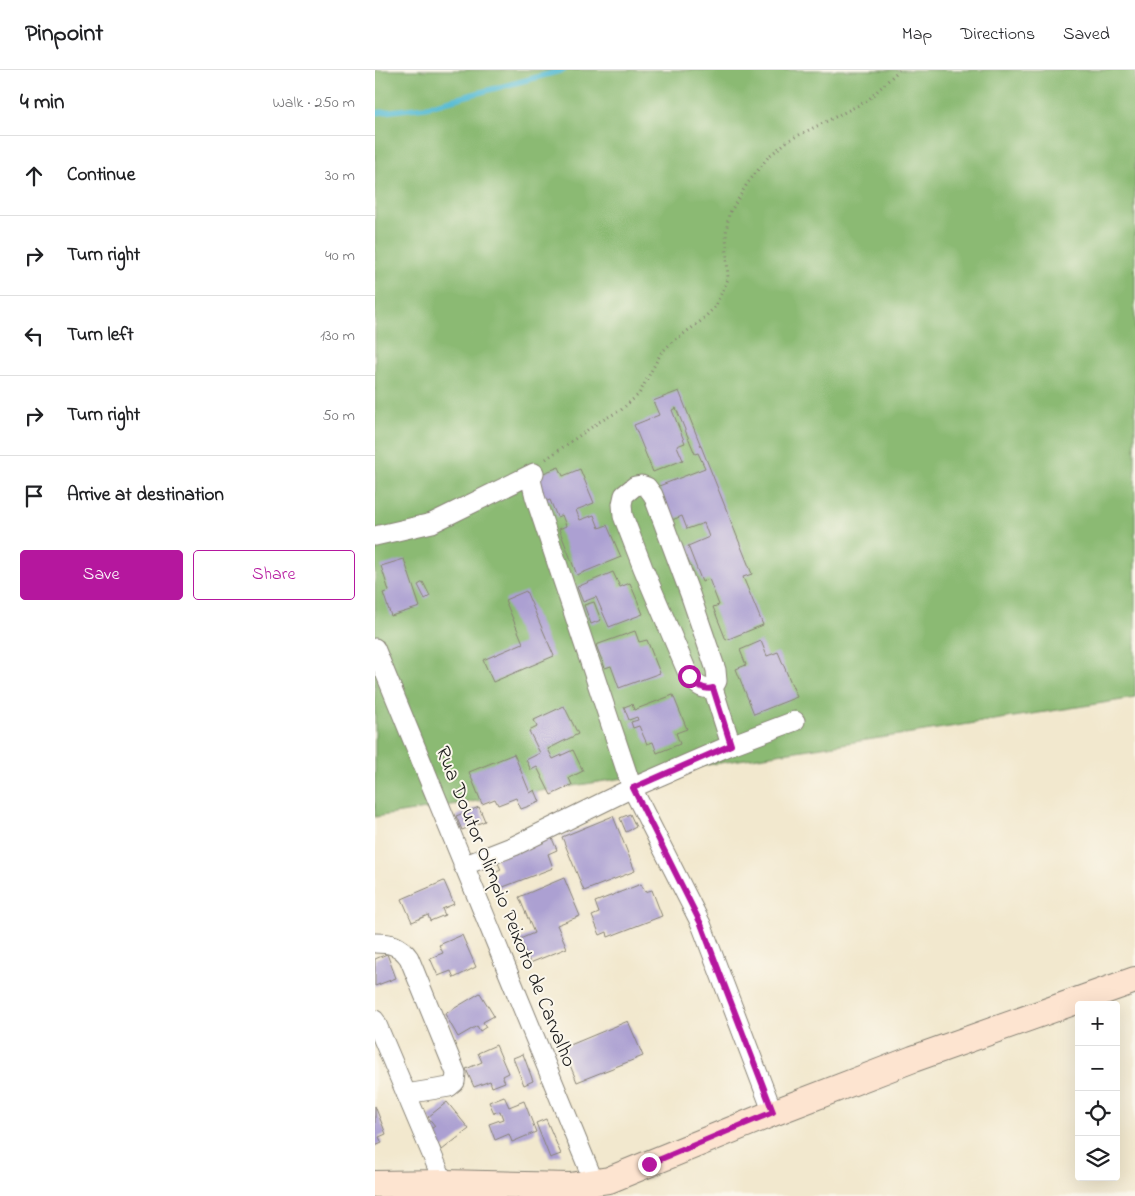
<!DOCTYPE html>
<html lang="en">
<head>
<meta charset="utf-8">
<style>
  body { margin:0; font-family:"Indie Flower",sans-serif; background:#f2f2f2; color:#202124 }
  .controls { position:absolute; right:15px; bottom:15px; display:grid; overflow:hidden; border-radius:5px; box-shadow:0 5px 20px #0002 }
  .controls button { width:45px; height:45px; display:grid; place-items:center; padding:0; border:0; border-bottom:1px solid #e0e0e0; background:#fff; color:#202124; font:25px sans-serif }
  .stop { position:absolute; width:15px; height:15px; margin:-11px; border:4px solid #b5179e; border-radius:50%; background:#fff }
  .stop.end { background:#b5179e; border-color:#fff; box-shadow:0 1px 5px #0008 }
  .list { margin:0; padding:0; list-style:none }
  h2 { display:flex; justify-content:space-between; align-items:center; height:65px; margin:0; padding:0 20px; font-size:21px }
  h2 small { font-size:16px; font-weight:400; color:#757577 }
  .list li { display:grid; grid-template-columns:32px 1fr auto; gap:15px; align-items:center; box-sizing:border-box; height:80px; padding:0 20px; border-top:1px solid #e0e0e0 }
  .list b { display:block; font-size:19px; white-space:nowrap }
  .list em { font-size:16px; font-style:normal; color:#757577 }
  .actions { display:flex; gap:10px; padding:15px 20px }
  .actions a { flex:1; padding:11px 0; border:1px solid #b5179e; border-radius:5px; text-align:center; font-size:18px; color:#b5179e }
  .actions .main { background:#b5179e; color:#fff }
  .icon { flex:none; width:28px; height:28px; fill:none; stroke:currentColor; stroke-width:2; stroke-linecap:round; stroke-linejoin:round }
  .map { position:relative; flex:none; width:760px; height:1126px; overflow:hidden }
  header { display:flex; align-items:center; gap:30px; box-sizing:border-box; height:70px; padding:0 25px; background:#fff; border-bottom:1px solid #e0e0e0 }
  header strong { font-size:24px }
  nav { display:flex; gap:28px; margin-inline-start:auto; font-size:18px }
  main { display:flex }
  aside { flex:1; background:#fff }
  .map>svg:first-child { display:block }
  .forest { fill:#8bba73; stroke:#546b48 }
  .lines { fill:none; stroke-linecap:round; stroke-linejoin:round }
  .stream { stroke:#56bbd4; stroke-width:5.5 }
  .building { fill:#aca0d2 }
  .street-casing { stroke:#878275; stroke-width:21 }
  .secondary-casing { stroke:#878275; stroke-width:28 }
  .path { stroke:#878275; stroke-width:3; stroke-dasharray:1 4; stroke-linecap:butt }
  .street { stroke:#fff; stroke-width:19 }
  .secondary { stroke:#fde4d0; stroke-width:26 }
  .route { stroke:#b5179e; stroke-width:6 }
  .labels { text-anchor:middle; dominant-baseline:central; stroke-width:4; stroke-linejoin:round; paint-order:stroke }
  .street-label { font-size:21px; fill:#1c1c1c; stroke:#fbf7ec }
</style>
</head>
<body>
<header>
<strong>Pinpoint</strong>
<nav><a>Map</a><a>Directions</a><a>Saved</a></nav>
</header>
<main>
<aside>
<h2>4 min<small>Walk · 250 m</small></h2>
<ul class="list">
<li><svg class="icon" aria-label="ahead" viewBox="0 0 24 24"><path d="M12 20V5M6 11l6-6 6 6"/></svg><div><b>Continue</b></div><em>30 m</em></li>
<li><svg class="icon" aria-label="right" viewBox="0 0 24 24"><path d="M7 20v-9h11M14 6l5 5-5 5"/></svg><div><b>Turn right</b></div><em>40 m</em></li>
<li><svg class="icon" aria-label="left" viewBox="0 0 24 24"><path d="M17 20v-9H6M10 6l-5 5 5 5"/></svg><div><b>Turn left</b></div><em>130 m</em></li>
<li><svg class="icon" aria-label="right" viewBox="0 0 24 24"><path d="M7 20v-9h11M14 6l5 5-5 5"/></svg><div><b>Turn right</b></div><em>50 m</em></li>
<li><svg class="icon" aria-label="arrive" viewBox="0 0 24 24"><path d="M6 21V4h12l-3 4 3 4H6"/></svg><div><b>Arrive at destination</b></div></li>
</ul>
<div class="actions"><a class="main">Save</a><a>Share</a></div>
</aside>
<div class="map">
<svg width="760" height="1126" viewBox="0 0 760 1126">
  <rect width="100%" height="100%" fill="#fbf7ec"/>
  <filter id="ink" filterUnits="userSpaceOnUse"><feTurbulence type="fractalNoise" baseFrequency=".02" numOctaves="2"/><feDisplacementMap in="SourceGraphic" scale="10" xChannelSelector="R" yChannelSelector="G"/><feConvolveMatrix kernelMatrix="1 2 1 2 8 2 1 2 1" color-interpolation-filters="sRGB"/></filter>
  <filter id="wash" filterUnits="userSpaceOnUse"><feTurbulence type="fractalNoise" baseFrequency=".0096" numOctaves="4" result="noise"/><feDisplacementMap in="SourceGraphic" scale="20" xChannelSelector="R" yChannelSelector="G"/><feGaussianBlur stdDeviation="1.12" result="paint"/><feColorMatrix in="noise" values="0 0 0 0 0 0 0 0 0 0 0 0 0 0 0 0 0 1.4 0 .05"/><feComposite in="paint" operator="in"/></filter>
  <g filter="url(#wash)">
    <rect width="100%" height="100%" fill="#f2e8ce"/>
    <path class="forest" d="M0,0h760v628l-760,119z"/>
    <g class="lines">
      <path class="stream" d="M0,43l50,-6 139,-37"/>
    </g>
    <g id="blocks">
      <path class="building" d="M304,321l73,183 -9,3 20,48 -37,15 -13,-33 6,-2 -10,-26 -7,3 -14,-36 21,-9 -5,-14 -17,6 -5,-13 -10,4 -13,-34 46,-18 -7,-15 -3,1 -19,-46 -4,2 13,33 -8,3 6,14 -30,12 -19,-47 25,-10 -6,-14z
        M184,397l4,9 17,-7 14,34 -18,7 4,10 14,-5 5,13 8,-3 14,32 -44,18 -18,-46 7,-3 -4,-11 -5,2 -7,-17 -6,2 -11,-25z
        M29,489l16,48 -29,9 -8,-23 6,-2 -8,-25z
        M238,502l7,15 10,-4 13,31 -34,13 -13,-30 -13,5 -6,-15z
        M48,512l7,14 -5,3 -7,-14z
        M151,521l28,65 -61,26 -10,-22 40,-17 -18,-43z
        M219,532l7,18 -10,4 -7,-19z
        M260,561l4,11 8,-2 13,33 -41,15 -8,-22 -6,2 -9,-23z
        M386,571l6,15 11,-4 19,45 -43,17 -18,-45 10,-4 -6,-15z
        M298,625l14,34 -11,4 4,11 -23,9 -4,-11 -6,2 -8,-18 -6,2 -2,-6 7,-2 -1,-3 -8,3 -5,-13 8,-3 2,6z
        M189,636l14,28 -30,15 5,10 20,-9 10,21 -14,7 3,7 -21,10 -14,-28 -6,3 -5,-10 14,-7 -11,-22 8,-4 -3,-7z
        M139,684l16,39 5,-3 5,12 -19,7 -5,-11 -18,7 -3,-6 -13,5 -13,-32z
        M104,737l6,14 -23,9 -6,-14z
        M255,744l6,13 -10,5 -6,-14z
        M238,746l22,55 -51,20 -22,-54z
        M176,766l6,14 -9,4 5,14 -55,21 -6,-15 9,-4 -5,-12z
        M189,808l16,38 -23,9 10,23 -37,15 -10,-24 14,-6 -15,-36z
        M69,811l10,23 -12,5 3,6 -15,6 -2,-6 -16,7 -10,-23z
        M266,814l4,8 7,-2 10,26 -54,21 -1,-5 -7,3 -8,-19 7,-3 -4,-11z
        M87,865l14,32 -22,11 -3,-7 -13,5 -8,-18 13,-5 -4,-8z
        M12,884l9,24 -21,8v-27z
        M105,923l14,23 -11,6 3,5 -6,4 -3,-5 -19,11 -13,-23z
        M253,951l15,35 -66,26 -14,-34z
        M121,975l12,28 -6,3 3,6 -13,5 -2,-6 -16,6 -8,-18 16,-7 -4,-9z
        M148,984l10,27 -9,4 -11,-27z
        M129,1026l5,11 15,-6 12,31 -24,10 -3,-8 -14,6 -6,-16 14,-5 -3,-8 -6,2 -5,-11z
        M72,1032l22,27 -27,21 -15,-18 8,-6 -7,-9z
        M0,1036l11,28 -7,3 3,6 -7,3z
        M171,1049l15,35 -11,4 -14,-35z"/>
    </g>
  </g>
  <g filter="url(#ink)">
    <use href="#blocks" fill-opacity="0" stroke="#878275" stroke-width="1"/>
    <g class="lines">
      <g class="street-casing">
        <path id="street" d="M159,403l-3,7 4,17 97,291 69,136 72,189
          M0,466l57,-13 102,-50
          M0,578l219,534
          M338,618c-11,3 -18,-5 -24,-12l-46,-108 -20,-52 -1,-12 2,-9 11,-9 6,-1 6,2 6,8 37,99 26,76 1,11 -4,7 18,57
          M88,796l51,-20 118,-58 99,-43 64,-24
          M0,873c15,0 25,2 34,15l47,115 -1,9 -6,5 -43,7
          M0,950l69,163"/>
      </g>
      <g class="secondary-casing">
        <path id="secondary" d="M0,1114l69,-1 126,3 39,-6 164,-67 140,-54 222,-79"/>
      </g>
      <path class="path" d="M171,389l53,-37 22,-12 18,-16 22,-41 9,-9 31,-23 14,-14 13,-28 -2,-46 3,-19 18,-30 22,-28 20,-16 78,-39 32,-31"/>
      <use href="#street" class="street"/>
      <use href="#secondary" class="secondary"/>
    </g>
  </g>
  <g class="lines" filter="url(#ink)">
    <path class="route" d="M274,1094l124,-52 -72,-188 -68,-136 98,-43 -18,-57c-11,3 -18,-5 -24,-12"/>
  </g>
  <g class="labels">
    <g class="street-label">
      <text transform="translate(130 837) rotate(68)">Rua Doutor Olimpio Peixoto de Carvalho</text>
    </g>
  </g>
</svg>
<div class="controls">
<button>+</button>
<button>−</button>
<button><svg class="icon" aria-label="locate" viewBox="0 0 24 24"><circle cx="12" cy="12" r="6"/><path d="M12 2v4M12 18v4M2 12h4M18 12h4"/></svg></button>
<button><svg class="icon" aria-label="layers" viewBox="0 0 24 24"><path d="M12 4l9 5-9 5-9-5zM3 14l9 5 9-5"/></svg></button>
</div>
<div class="stop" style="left:314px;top:606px"></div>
<div class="stop end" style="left:274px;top:1094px"></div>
</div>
</main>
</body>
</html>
